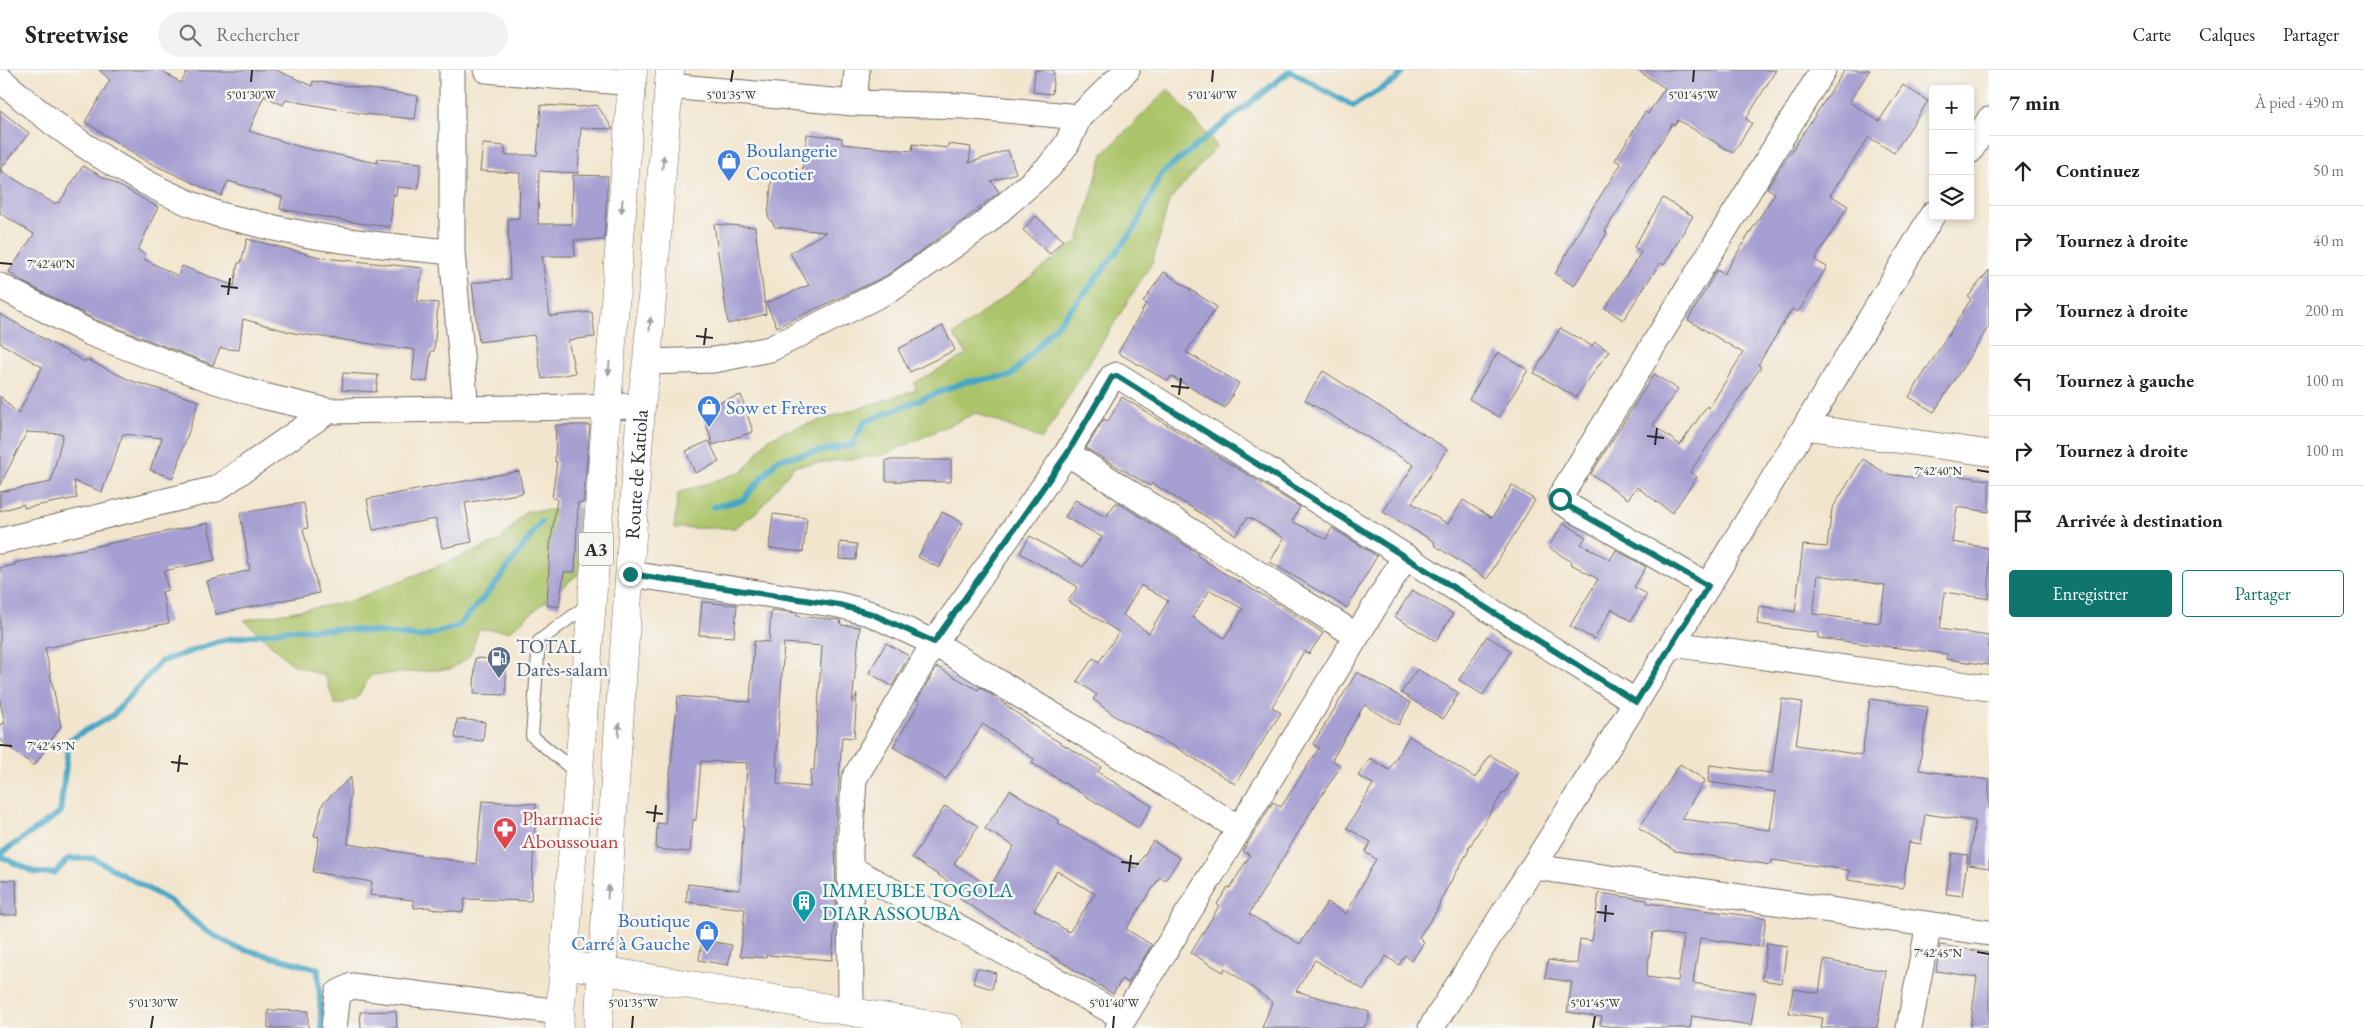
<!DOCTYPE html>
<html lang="fr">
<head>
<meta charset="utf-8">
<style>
  body { margin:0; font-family:"EB Garamond",serif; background:#f2f2f2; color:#222 }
  .controls { position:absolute; right:15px; top:15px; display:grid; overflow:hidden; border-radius:5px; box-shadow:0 2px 8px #0003 }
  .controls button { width:45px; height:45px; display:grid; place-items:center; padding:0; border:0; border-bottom:1px solid #e0e0e0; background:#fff; color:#222; font:25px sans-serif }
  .stop { position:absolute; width:15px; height:15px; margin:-11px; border:4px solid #0f766e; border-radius:50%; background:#fff }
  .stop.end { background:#0f766e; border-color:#fff; box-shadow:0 1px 5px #0008 }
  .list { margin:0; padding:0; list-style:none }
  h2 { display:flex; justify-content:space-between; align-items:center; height:65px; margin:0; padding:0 20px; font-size:21px }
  h2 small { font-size:16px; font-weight:400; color:#767676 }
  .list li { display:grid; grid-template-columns:32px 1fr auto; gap:15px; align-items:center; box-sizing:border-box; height:70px; padding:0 20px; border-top:1px solid #e0e0e0 }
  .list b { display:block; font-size:19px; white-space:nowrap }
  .list em { font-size:16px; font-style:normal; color:#767676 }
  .actions { display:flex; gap:10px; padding:15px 20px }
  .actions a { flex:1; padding:11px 0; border:1px solid #0f766e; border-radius:5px; text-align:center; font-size:18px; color:#0f766e }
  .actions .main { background:#0f766e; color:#fff }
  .icon { flex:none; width:28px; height:28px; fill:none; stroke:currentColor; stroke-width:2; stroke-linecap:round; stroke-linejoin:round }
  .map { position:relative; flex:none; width:1989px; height:958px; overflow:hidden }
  header { display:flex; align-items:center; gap:30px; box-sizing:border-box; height:70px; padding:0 25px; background:#fff; border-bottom:1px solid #e0e0e0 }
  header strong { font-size:24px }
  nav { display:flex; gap:28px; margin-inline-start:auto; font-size:18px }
  .search { width:350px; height:45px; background:#f2f2f2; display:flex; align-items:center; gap:12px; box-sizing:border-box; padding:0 18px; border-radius:28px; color:#767676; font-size:19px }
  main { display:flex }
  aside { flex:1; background:#fff }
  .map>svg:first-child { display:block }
  .green { fill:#acc469; stroke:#6c784a }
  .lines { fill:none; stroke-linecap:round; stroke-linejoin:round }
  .stream { stroke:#44a6c4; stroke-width:6 }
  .building { fill:#a69fd1; fill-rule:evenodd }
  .service-casing { stroke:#716c64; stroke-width:14 }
  .minor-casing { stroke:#716c64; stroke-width:27 }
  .tertiary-casing { stroke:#716c64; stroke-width:29 }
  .trunk-casing { stroke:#716c64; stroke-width:29 }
  .service { stroke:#fff; stroke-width:12 }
  .minor { stroke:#fff; stroke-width:25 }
  .tertiary { stroke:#fff; stroke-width:28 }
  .trunk { stroke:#fff; stroke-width:28 }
  .oneway { fill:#a0a0a0 }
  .route { stroke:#0f766e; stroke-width:6 }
  .ticks { fill:none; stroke:#2b2b2b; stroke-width:2 }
  .labels { text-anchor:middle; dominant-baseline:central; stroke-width:5; stroke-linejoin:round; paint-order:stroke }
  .shield { fill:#f6f6f2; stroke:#686867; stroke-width:1 }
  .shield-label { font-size:19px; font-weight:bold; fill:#2b2b2b }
  .shop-label { font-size:20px; fill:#366cbe; stroke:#f6f6f2; text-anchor:start }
  .street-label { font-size:20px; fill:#2b2b2b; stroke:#f6f6f2 }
  .service-label { font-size:20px; fill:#4e5e75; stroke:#f6f6f2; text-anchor:start }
  .health-label { font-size:20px; fill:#be3a42; stroke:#f6f6f2; text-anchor:start }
  .culture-label { font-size:20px; fill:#0d838f; stroke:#f6f6f2; text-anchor:start }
  .ticks-label { font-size:12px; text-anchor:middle; fill:#2b2b2b; stroke:#f6f6f2; stroke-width:5; stroke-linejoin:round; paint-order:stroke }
</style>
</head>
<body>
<header>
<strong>Streetwise</strong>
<div class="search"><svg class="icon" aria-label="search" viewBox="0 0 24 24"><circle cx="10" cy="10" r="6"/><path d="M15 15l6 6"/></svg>Rechercher</div>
<nav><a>Carte</a><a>Calques</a><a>Partager</a></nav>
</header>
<main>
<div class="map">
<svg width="1989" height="958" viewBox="0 0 1989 958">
  <rect width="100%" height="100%" fill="#f6f6f2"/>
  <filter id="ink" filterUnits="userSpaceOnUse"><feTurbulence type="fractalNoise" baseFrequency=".02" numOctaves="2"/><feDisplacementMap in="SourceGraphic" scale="10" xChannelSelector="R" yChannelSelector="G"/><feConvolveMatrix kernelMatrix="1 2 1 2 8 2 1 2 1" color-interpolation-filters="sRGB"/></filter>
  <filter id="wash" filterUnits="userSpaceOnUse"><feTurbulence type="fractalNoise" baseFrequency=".0096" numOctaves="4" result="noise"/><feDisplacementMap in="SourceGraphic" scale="20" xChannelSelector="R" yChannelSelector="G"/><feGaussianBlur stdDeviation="1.12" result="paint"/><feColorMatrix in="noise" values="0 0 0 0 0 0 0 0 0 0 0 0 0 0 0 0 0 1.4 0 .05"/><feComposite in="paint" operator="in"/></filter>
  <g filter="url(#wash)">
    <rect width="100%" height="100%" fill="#f2e5cd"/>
    <path class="green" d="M1168,19l49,57 -48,55 -16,60 -111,178 -66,-26 -92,42 -90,11 -35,44 -24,18h-61l4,-35 66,-22 23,-31 16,-8 133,-42 -2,-7 53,-29 -14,-19 125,-94 25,-87z
      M587,439l-4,61 -73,61 -31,-2 -9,27 -19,13 -80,6 -15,24 -21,6 -10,-29 -33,-12 -48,-44 104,-18 152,-61 26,-30z"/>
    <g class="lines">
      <path class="stream" d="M713,437l30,-7 35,-41 74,-14 12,-23 101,-40 46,-6 68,-76 56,-72 26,-54 129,-103 63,35 43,-26 7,-10
        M0,784l60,-41 9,-73 44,-25 47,-53 64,-22 63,-10 59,-1 76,8 36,-11 36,-40 47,-64
        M0,786l36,17h19l13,-14 25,-1 77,43 35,29 30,17 83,22 4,59"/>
    </g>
    <g id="blocks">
      <path class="building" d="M99,0h62l20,13 7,-13h88l36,16 1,-5 105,15 -3,23 -51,-5 -78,-14 -3,5 -19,-9 -15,35 55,17 73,15v-4l44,4 -3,26 -21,-2 -1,8h-3l-3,32 -32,-4 -78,-14 2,-12 -54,-16 -7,15 -77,-36 -59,-38 25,-42z
        M1035,0h19l-2,24 -19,-2z
        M1637,0h139l-30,49 6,4 -19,30 -55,-33 -3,5 -3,-1 -67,107 2,2 -33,53 -19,-12 35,-62 31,-48 -6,-4 30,-48 3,2 17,-26z
        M1845,0h25l-21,32 30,19 24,-36 25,16 -34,52 -25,-16 -39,58 18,11 -33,54 12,7 -29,45 -6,-3 -34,56 3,2 -71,105 7,5 -25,36 -35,-26 -9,12 -37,-25 63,-100 24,15 -25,36 27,20 27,-39 2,2 34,-55 -55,-33 29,-50 7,4 51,-81 -8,-5z
        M541,35l38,2 18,-2 16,24 -32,-1 -3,45 -39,-2 -1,53h34l1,-49 35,1 -4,64h-30l1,16h-33l8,60 42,-4 3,25 -27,3 7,33 -33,6 -8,-44 -55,7 -7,-59 38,-4 -2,-60 11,-1 1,-45 -40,-2 3,-27 22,2v9h32z
        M0,40l29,23 -29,37z
        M807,64l35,4v6l70,7 1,-7 34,4 1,-4 23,3 -2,16 39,-13 8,23 -25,8 8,11 -35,28 -78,56 -109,51 -11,-24 43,-18 -19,-32 36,-21 -51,-5 -7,-11 4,-39 29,3z
        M83,96l75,41 -20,43 8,5 -2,4 34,17 4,-10 52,20 4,-23h3l6,-24 77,19 99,10 -6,33 21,2 -4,48h-3l-4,31 -15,-2 3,-30 -121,-17 -51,-14 -4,31 -19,-2 -7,17 -117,-45 -73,-38 -14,-10 25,-38 -34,-21v-43l55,34 1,-2 3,1z
        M1663,128l30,18 -29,49 -4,-2 -37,57 -18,-12 36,-56 -7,-5z
        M1036,146l27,24 -13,14 -27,-24z
        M714,154l41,3 11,87 -38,10z
        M1989,200v56l-55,86 -25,-15 62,-98 -3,-2z
        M1164,202l53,35 -31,45 53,31 -14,25 -54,-32 -3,5 -50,-28 28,-49 -3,-2z
        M0,244l85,48 1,-3 46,22 67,20 -26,77 -23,-8 12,-32 -39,-4 -21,58 -28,-11 3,17 -53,10v-4l-24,7v-19l51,-10 12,-48 -36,-2 -27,53v-89l18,18 24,-47 -42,-24z
        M943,256l12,24 -45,22 -12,-23z
        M1560,258l32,18 3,-4 14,9 -33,46 -42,-24z
        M1498,282l30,18 -29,47 -30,-18z
        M1323,301l124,78 -35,54 36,21 15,-24 29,18 20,-33 23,15 -48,79 -53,-34 1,-3 -52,-30 31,-47 -109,-65z
        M343,303l35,2 -2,17 -34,-2z
        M741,325l12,37 -40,13 -12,-37z
        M1122,327l178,110 -8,14 34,18 6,-11 45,28 -30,52 -77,-46 14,-24 -34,-20h-3l-11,17 -84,-52 -2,3 -64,-38 18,-29 4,2z
        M556,355h34l-7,78 -5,-1 -3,70h-11l-5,35 -12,-2 3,-58 7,-48 -5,-1 5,-36h-2z
        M709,371l10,21 -24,11 -9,-22z
        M1863,389l24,15 30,4 1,-8 71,10v32l-32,-5 -5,35 37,6v51l-44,-7 -5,37 49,7v29l-43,-6 1,-5 -129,-16v-5l-61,-9 2,-18 36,6 8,-67 24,2 5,-38zM1818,505l67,10 -5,38 -67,-9z
        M886,390h65v22l-65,-1z
        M519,401l4,22 -58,10 7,39 -30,6 -6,-29 -63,11 -6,-31z
        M1075,430l31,17 10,-15 12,7 70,44 -1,2 25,17 56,32 45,29 -14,21 -5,-3 -32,56 9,6 -46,71 -56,-35 -63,-32 -23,-18 4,-4 -20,-14 16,-23 6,4 20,-30 -51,-31 10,-14 -58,-34 10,-17 53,31 19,-30 -37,-20zM1141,515l27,16 -19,32 -26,-18zM1210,520l33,19 -19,29 -32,-21z
        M304,433l4,25 -5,1 16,64 -103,21 -9,-33 43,-11 -10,-57z
        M942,442l21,11 -24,45 -21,-11z
        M773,444l34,4 -4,34 -34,-4z
        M208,453l7,37 -51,11 4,19 -6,2 7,31 -124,25 16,78 -27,40 -34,-26v-16l5,-1 -5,-21v-134l15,-3v-2z
        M1564,453l22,14 -5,7 29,16 6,-10 30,17 -12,20 13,7 -16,27 -19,-12 -18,30 -24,-13 28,-47 -27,-15 1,-2 -24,-15z
        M840,472l17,2 -1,16 -17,-1z
        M1412,520l41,24 -17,27 -41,-24z
        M702,532l35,3 -3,32 -35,-2z
        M771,540l26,3v3l43,4 1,5 19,2 -8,76 5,-9 -3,44 -12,-1 -7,99 1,73 -4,51 -66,-5v3l-26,-2 5,-47 -59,-7 2,-18 52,6 7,-127 -46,-2 -5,59h-3l-3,32 -34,-3 1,-26 8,1 13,-128 72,6 4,-61 15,1zM784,573l38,3 -8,124h-3l-1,17 -33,-3 1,-17 -2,-1z
        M1487,566l24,15 -28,44 -24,-15z
        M886,573l23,13 -17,30 -23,-13z
        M475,588l20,1 -1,11 12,1v24l-32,-1z
        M937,597l41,23 2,-3 9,6 60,43 52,31 -3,5 54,34 -14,22 -106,-65 2,-4 -51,-35 -37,55 -53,-32 27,-45 -3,-2z
        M1417,599l42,24 -16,26 -42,-26z
        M1357,602l54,31 -13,22 -34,-20 -32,55 9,6 -29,44 -63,104 51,30 27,-42 19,12 30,-55 -11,-7 6,-10 -24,-14 26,-44 -15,-8 12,-18 19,12 20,-34 66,42 15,-23 28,17 -13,21 -2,-1 -35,57 1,1 -27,47 -5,13 -18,27 5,5 -12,19 -7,-6 -6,10 -13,-9 -22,34 -49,-30 -19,31 73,21v8l-6,8h-101l10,-26 -47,-34 -2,4 -32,-19 28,-47 -2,-2 11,-17 2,1 20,-33 -7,-4 30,-49 8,5 38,-59 -6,-4z
        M1782,629l20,3 -6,43 66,10 8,-56 58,8 -9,63 70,10v88l-20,-3 6,-44 -50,-7 -4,30 -12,-2 -6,46 -55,-8 1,-10 -77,-10 -1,5 -96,-14 -36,-23 41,-64 25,16 -24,39 89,11 6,-38 -68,-10 2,-17 62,8z
        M457,649l28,3 -2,19 -28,-3z
        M351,707l-3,67 128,20 6,-63 54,3 -5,97 -66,-2 -2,13 -33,-3v-2l-16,1 -1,-8 -43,-5 2,-13 -59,-10 6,-35 -5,-1 9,-33z
        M1010,720l50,31 -2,2 78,45 17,-27 27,17 -15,23 -5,-4 -34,52 26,16 -24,38 -6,-4 -9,15 -153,-95 4,-7 -52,-34 33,-52 33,20 -24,38 36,23 24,-41 -29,-17zM1057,801l38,23 -26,38 -35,-22z
        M1952,783l16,2 -6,41 -16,-2z
        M0,810h16l1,35h-17z
        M1599,823l48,7v3l119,15 -4,29 -62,-9 -7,45 63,10 -5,32 -59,-9 -2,12h-66l-24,-3 2,-8 -35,-5 5,-30 -27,-4 3,-18 29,4 3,-25 12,2zM1653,862l31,4 -6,45 -32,-4z
        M702,870l30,5 -4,20 -29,-5z
        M1767,873l20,3 -5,37 -20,-3z
        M1940,875l49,8v75h-19l7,-51 -41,-6z
        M1824,890l62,11 -9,57h-56l2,-10 -34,-5 4,-24 26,4z
        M977,898l19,5 -4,16 -19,-6z
        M268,940l40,1v17h-40z
        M396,941l1,17h-36l-1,-16z"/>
    </g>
  </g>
  <g filter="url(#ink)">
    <use href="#blocks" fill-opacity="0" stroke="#716c64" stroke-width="1"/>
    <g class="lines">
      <g class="service-casing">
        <path id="service" d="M579,705l-47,-39 7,-95 51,-38"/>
      </g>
      <g class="minor-casing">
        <path id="minor" d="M452,0v182l14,158
          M486,0l146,13
          M0,9c64,57 136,106 217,135 14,4 30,7 44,11 63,15 126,21 191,27
          M669,16l185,17 110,3 115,11
          M854,33l3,-33
          M1970,81l19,-31
          M0,216l90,47 117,45 52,17 69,16 313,-5
          M647,292l67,-2 56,-11 123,-61 90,-63 66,-58 18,-23 12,-27 48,-47
          M1806,357l183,26
          M1067,383l290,183
          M0,471l216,-52 112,-78
          M630,504l209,31 33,9 62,29 305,185
          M1708,516l-145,-83 -2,-8 262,-425
          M1672,574l317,44
          M1534,797l455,66
          M850,798l273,149
          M851,942l-1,-163 4,-70 80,-136 133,-190 45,-76 5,-2 5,3 514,324
          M334,958l4,-35 14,-7 208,26
          M1118,958l287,-471
          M1431,958c171,-269 339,-540 502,-814
          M1909,958l20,-104"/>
      </g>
      <g class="tertiary-casing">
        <path id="tertiary" d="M564,894l385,64"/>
      </g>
      <g class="trunk-casing">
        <g id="trunk">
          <path d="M559,958l74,-958"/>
          <path id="s1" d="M598,958l43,-622 6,-44 23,-292"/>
        </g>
      </g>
      <use href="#service" class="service"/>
      <use href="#minor" class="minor"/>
      <use href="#tertiary" class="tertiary"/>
      <use href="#trunk" class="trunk"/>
    </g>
    <defs><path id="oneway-solid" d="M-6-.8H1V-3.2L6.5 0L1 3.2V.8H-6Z" transform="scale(1.25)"/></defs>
    <g class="oneway">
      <use href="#oneway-solid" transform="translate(663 92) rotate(-85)"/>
      <use href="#oneway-solid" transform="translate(622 136) rotate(95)"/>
      <use href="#oneway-solid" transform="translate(650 254) rotate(-85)"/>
      <use href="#oneway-solid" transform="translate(609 298) rotate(95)"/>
      <use href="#oneway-solid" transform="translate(619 660) rotate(-86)"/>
      <use href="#oneway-solid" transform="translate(608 822) rotate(-86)"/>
    </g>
  </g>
  <g class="lines" filter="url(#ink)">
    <path class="route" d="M630,504l209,31 33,9 62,28 133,-188 45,-77 5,-1 519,326 72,-116 -145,-83 -3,-4"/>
  </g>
  <path class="ticks" d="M251,12l1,-12M731,12l2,-12M1212,12l1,-12M1693,12l1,-12M0,193l12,1M221,216l17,2M228,225l2,-17M696,266l17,2M704,275l2,-17M1171,316l18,2M1179,325l2,-17M1647,366l17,2M1655,375l2,-17M1977,400l12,2M0,675l12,1M171,692l17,2M178,702l2,-17M646,742l17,2M654,752l2,-17M1121,792l18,2M1129,802l2,-17M1597,842l17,2M1605,852l1,-17M1977,882l12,2M151,958l2,-12M632,958l1,-12M1113,958l1,-12M1593,958l2,-12"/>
  <defs>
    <g id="shop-pin" transform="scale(1.25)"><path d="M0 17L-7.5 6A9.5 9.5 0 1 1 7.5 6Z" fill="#3f7fe0" stroke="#f6f6f2"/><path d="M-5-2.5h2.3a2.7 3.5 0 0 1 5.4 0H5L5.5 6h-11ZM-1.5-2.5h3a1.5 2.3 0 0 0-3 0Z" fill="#fff"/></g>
    <g id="fuel-pin" transform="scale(1.25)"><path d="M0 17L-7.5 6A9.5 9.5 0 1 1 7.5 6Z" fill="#5c6f8a" stroke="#f6f6f2"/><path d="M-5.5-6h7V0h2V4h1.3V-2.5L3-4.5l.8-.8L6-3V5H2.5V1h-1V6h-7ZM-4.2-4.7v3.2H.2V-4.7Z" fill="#fff"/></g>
    <g id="pharmacy-pin" transform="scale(1.25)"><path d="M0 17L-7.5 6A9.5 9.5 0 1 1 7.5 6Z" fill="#e0444e" stroke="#f6f6f2"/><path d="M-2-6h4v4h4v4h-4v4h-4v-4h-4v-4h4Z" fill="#fff"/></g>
    <g id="building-pin" transform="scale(1.25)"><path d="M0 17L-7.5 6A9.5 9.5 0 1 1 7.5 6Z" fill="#0f9aa8" stroke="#f6f6f2"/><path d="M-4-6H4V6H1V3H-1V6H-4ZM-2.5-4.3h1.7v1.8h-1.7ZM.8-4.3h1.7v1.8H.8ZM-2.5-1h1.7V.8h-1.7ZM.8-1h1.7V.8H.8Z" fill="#fff"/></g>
  </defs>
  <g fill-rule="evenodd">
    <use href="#shop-pin" x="729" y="91"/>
    <use href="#shop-pin" x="709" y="337"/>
    <use href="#fuel-pin" x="499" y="588"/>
    <use href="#pharmacy-pin" x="505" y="759"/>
    <use href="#building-pin" x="804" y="832"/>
    <use href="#shop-pin" x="707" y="862"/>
  </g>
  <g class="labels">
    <rect class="shield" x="578.5" y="462.5" width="35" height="33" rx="4"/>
    <g class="shield-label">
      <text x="596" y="479">A3</text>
    </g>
    <g class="shop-label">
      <text x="746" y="80">Boulangerie<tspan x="746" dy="23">Cocotier</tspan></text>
      <text x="726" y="337">Sow et Frères</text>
      <text x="690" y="850" text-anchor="end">Boutique<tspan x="690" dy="23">Carré à Gauche</tspan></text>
    </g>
    <g class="street-label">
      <text stroke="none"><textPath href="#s1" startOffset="555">Route de Katiola</textPath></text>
    </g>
    <g class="service-label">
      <text x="516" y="576">TOTAL<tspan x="516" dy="23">Darès-salam</tspan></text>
    </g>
    <g class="health-label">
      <text x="522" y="748">Pharmacie<tspan x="522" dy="23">Aboussouan</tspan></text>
    </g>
    <g class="culture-label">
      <text x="822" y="820">IMMEUBLE TOGOLA<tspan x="822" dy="23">DIARASSOUBA</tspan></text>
    </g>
  </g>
  <g class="ticks-label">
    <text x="251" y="29">5°01'30"W</text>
    <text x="731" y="29">5°01'35"W</text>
    <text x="1212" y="29">5°01'40"W</text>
    <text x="1693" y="29">5°01'45"W</text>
    <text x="51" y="198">7°42'40"N</text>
    <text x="1938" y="405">7°42'40"N</text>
    <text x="51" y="680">7°42'45"N</text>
    <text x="1938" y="887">7°42'45"N</text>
    <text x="153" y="937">5°01'30"W</text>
    <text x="633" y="937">5°01'35"W</text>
    <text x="1114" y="937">5°01'40"W</text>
    <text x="1595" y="937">5°01'45"W</text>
  </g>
</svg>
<div class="controls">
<button>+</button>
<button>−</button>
<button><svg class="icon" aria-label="layers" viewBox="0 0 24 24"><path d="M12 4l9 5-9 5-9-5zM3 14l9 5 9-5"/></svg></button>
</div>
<div class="stop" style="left:1560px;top:429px"></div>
<div class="stop end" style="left:630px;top:504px"></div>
</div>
<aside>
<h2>7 min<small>À pied · 490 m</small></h2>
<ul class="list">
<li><svg class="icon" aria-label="ahead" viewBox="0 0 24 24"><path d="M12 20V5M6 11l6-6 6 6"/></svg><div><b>Continuez</b></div><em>50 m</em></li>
<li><svg class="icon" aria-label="right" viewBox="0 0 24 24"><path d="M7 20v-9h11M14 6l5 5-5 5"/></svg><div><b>Tournez à droite</b></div><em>40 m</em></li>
<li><svg class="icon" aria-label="right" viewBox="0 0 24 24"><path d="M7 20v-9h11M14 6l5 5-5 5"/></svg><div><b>Tournez à droite</b></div><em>200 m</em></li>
<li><svg class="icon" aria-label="left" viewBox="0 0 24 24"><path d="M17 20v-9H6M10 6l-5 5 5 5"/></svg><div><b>Tournez à gauche</b></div><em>100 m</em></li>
<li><svg class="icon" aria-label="right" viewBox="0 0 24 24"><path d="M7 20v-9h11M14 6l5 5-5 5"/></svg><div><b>Tournez à droite</b></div><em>100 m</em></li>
<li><svg class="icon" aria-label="arrive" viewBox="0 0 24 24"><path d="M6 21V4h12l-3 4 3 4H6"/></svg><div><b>Arrivée à destination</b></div></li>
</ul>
<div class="actions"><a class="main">Enregistrer</a><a>Partager</a></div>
</aside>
</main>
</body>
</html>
